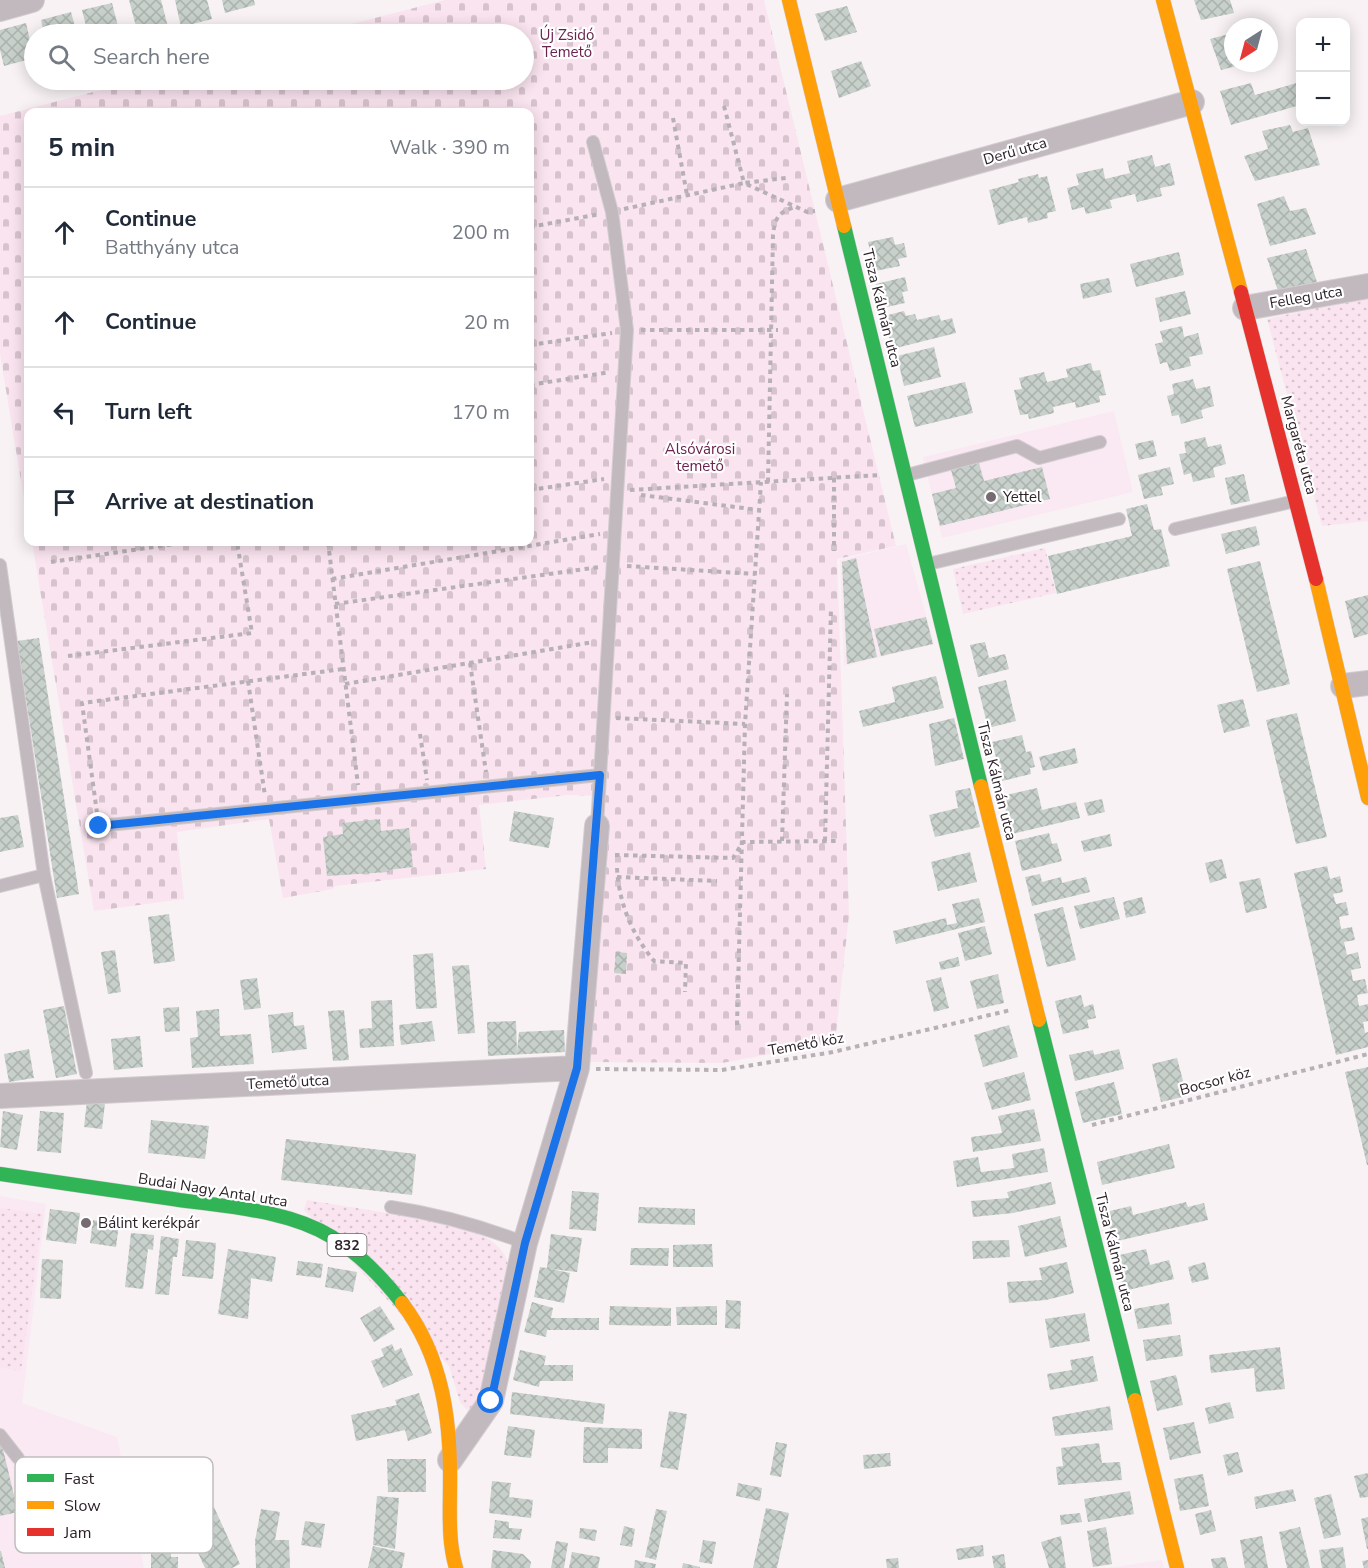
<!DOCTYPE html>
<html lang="en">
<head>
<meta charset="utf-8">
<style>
  body { margin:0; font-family:"Nunito Sans",sans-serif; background:#f2f2f3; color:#1f2937 }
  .controls { position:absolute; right:18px; top:18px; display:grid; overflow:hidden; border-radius:12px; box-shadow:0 3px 15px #0003 }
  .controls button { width:54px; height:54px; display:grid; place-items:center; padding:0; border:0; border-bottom:2px solid #e0e1e3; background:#fff; color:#1f2937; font:30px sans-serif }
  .compass { position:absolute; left:1224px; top:18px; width:54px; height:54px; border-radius:50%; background:#fff; box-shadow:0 3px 15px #0003; rotate:216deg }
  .stop { position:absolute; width:18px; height:18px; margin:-14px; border:4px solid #1a73e8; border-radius:50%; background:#fff }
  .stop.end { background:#1a73e8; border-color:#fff; box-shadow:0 2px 6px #0008 }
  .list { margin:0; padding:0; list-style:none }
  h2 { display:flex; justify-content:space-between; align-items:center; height:78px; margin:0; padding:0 24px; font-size:26px }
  h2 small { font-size:20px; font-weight:400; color:#747a83 }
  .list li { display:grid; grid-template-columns:39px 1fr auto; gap:18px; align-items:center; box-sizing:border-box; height:90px; padding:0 24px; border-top:2px solid #e0e1e3 }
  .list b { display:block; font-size:22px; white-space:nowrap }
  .list p { margin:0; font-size:20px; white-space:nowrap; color:#747a83 }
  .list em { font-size:20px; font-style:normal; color:#747a83 }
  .icon { flex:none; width:33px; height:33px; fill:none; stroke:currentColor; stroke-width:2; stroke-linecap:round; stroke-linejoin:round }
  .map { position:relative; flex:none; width:1368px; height:1568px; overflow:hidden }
  .search { position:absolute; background:#fff; box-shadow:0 3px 15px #0003; left:24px; top:24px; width:510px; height:66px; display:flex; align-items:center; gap:15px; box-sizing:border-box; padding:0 21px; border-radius:33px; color:#747a83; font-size:22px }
  .panel { position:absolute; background:#fff; box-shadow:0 3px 15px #0003; left:24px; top:108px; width:510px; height:438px; border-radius:12px }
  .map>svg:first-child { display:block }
  .built { fill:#fae9f2 }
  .grass { fill:url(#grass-dots) }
  .cemetery { fill:url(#cemetery-stones) }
  .building { fill:url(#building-cross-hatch) }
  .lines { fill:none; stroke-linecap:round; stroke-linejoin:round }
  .lane-casing { stroke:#d3cdd0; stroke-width:14 }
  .street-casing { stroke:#d3cdd0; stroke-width:26 }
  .fast-casing { stroke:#d3cdd0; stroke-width:15 }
  .slow-casing { stroke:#d3cdd0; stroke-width:15 }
  .jam-casing { stroke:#d3cdd0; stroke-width:15 }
  .path { stroke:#b7b0b4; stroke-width:4; stroke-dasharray:4.5 4.5; stroke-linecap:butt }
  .lane { stroke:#c2b9be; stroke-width:12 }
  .street { stroke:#c2b9be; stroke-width:24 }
  .fast { stroke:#30b455; stroke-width:14 }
  .slow { stroke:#ff9f0a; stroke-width:14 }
  .jam { stroke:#e5322d; stroke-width:14 }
  .route { stroke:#1a73e8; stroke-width:8 }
  .poi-dot { fill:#756b70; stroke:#fff; stroke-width:2 }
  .labels { text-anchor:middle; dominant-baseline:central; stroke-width:4.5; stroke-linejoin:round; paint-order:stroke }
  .shield { fill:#fff; stroke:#6d6469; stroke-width:1.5 }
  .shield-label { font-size:14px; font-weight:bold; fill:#2e2229 }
  .park-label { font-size:15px; fill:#6a224f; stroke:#fff }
  .street-label { font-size:15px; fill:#2e2229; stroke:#fff }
  .poi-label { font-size:15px; fill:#2e2229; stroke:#fff; text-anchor:start }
  .key { fill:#fff; stroke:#c0bdbf; stroke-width:1.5 }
  .key-label { font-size:16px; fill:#2e2229 }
</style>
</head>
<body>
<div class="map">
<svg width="1368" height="1568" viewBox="0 0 1368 1568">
  <defs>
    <pattern id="grass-dots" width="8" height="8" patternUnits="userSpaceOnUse" patternTransform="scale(1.5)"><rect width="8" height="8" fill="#fae4ef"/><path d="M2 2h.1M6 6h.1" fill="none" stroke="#d7c3cd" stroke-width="1.8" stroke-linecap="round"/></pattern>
    <pattern id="cemetery-stones" width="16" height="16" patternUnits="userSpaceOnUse" patternTransform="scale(1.5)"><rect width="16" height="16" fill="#fae4ef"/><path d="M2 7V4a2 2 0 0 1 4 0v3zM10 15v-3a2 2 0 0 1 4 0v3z" fill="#d7c3cd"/></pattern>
    <pattern id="building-cross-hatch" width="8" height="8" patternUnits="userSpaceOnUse" patternTransform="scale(1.5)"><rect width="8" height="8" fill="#c7d0ca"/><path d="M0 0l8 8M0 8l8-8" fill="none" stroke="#abb2ae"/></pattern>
  </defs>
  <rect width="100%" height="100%" fill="#f8f2f5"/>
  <path class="built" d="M1114,411l19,81 -191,46 -19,-81z
    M906,544l28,100 -90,22 -4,-106z
    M0,1196l46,8 -24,199 95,34 27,131h-144z
    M1162,1560l2,8h-56z"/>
  <path class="grass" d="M1368,297v224l-46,5 -55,-207z
    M1045,548l11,45 -93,21 -10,-45z
    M307,1200l142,23c27,9 58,17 61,50l-28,129 -9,8 -7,-1 -6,-7 -11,-36 -145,-156z
    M0,1208l43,6 -22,157 -21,-3z"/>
  <path class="cemetery" d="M445,0h319l132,546 -59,13 12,356 -14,127 -113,21 -133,-1 16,-266 -37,-1 -89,10 7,64 -151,17 -2,3 -50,9 -14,-79 -92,13 7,67 -90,12 -62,-369h498v-430h-502v411l-28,-169v-238l140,-36h384v-46h-211z"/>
  <path class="building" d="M129,0h32l7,27 -30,7z
    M175,0h32l5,19 -31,8z
    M222,0h32l1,5 -30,8z
    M1194,0h36l4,13 -33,7z
    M112,3l8,31h-32l-6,-24z
    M847,6l10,26 -32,9 -10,-27z
    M71,12l6,22h-33l-3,-14z
    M26,23l8,35 -30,8 -4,-16v-20z
    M1233,33v30l11,1 -23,6 -11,-31z
    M1269,42l5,14 -5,1z
    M861,61l10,25 -32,12 -8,-27z
    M1300,82v23l-69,20 -11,-34 31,-8 4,12z
    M1290,125l3,7 15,-4 12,37 -65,16 -11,-25 24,-7 -6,-18z
    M1152,155l3,12 15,-4 5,22 -15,3 2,8 -25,6 -2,-8 -25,6 2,8 -26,6 -2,-7 -12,3 -5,-22 12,-3 -3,-11 27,-6 2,11 25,-6 -3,-12z
    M1038,174l1,4 8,-2 9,35 -9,2 1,5 -20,5 -1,-6 -29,8 -9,-35 30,-8 -1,-3z
    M1284,196l6,15 16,-3 10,26 -46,12 -13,-42z
    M893,237l2,8 9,-2 3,14 -9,2 2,7 -25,5 -7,-29z
    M1306,249l11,33 -39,9 -11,-33z
    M1179,252l5,23 -48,12 -6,-23z
    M905,277l3,14 -6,1 3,11 -23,5 -6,-24z
    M1109,278l3,14 -29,7 -3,-15z
    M1185,291l6,23 -31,8 -5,-24z
    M904,311l2,5 9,-2 2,6 22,-5 2,6 11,-3 4,15 -64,16 -8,-33z
    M1182,326l2,11 14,-4 5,21 -14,3 2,9 -21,5 -3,-9 -7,2 -5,-20 8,-2 -3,-11z
    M934,347l7,30 -37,9 -7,-30z
    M1091,363l2,8 7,-1 6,25 -7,1 1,6 -24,6 -1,-6 -22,5 1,6 -25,6 -1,-5 -8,1 -6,-25 8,-1 -3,-11 25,-6 3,10 21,-5 -2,-8z
    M1193,379l3,10 14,-3 4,20 -13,4 2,8 -22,6 -2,-9 -7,1 -5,-20 7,-2 -2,-10z
    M965,382l8,31 -58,14 -8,-31z
    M1205,437l3,10 13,-3 5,20 -13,4 2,9 -22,5 -2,-9 -7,2 -5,-21 7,-1 -2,-11z
    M1153,440l4,16 -18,4 -4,-16z
    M979,463l5,18 58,-14 8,32 -110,27 -8,-32 24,-6 -5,-18z
    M1170,467l4,17 -13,3 2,8 -19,4 -6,-24z
    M1244,474l6,27 -19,4 -6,-27z
    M1147,504l7,26 7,-1 9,37 -113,28 -9,-38 84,-20 -6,-27z
    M1256,526l4,19 -34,9 -5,-20z
    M856,558l21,99 -30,7 -5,-102z
    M1260,561l30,123 -33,8 -30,-123z
    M1368,595v39l-14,4 -9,-37z
    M926,617l7,27 -52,12 -7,-27z
    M39,638l40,256 -22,4 -40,-257z
    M985,642l4,16 16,-4 4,15 -31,8 -8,-32z
    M936,676l8,32 -81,19 -4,-16 36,-9 -3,-15z
    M1006,680l10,41 -28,7 -10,-41z
    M1243,699l7,27 -26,7 -7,-28z
    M1297,713l30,124 -31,7 -30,-124z
    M954,718l10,41 -29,7 -6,-42z
    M1022,735l4,17 5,-1 4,16 -5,1 1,6 -29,7 -10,-39z
    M1075,748l3,15 -35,8 -4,-14z
    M970,788l10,39 -45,10 -6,-22 29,-7 -3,-17z
    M1037,788l5,22 34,-8 4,16 -68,16 -10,-38z
    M1102,799l3,13 -17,4 -4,-13z
    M514,811l40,7 -5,30 -40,-7z
    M18,815l6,32 -24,5v-34z
    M380,819l1,12 28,-3 4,39 -25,3 1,2 -62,4 -4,-39 20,-3 -1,-11z
    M1049,833l3,11 5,-1 5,18 -40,10 -7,-30z
    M1110,834l2,12 -28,6 -3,-11z
    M970,852l7,30 -39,9 -7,-29z
    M1222,859l5,19 -17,5 -5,-20z
    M1327,866l3,13 10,-3 3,16 -10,2 3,10 10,-2 3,13 -10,2 2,12 11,-2 3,13 -11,2 3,13 11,-3 3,16 -10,2 2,11 12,-2 3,14 -11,2 2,11 9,-2v17l-5,1 2,11 3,-1v15l-32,8 -42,-182z
    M1040,874l2,8 19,-5 1,6 24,-6 4,15 -58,14 -7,-29z
    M1260,878l7,30 -21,5 -7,-31z
    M1114,897l6,22 -40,10 -6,-23z
    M1142,897l4,16 -20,5 -3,-16z
    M979,898l6,24 -89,22 -3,-13 53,-13 1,7 10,-2 -5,-19z
    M1063,907l13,53 -29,7 -13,-53z
    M169,914l6,47 -21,3 -6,-47z
    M985,926l7,28 -27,7 -7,-28z
    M115,950l6,42 -13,2 -7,-42z
    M616,952l11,1 -1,21 -12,-1z
    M433,953l4,55 -21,1 -3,-54z
    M958,957l2,9 -19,4 -2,-8z
    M469,965l6,68 -17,1 -6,-68z
    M998,974l6,29 -27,6 -7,-28z
    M941,977l8,31 -15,4 -8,-31z
    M257,978l4,30 -17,2 -4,-30z
    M1081,995l3,12 9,-3 3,14 -9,2 2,8 -26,6 -8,-33z
    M392,1000l2,46 -34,2 -1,-19 13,-1 -1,-27z
    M64,1006l13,68 -21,4 -13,-68z
    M179,1007l1,24 -15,1 -2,-24z
    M219,1009l1,27 31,-2 3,30 -62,4 -2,-30 8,-1 -2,-26z
    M344,1010l5,50 -16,1 -5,-50z
    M293,1012l1,14 10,-1 3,24 -35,4 -4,-38z
    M432,1021l3,20 -34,4 -2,-20z
    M516,1021l1,31 2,-20 45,-2 1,22 -77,4 -1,-34z
    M1009,1025l9,32 -35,10 -9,-32z
    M140,1036l3,31 -29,3 -3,-31z
    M29,1049l5,29 -25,4 -5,-28z
    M1119,1049l5,20 -49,12 -6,-26 24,-5 1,5z
    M1177,1058l10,38 -26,6 -9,-38z
    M1368,1067v98h-1l-22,-93z
    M1024,1072l7,28 -39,10 -8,-27z
    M1114,1082l8,32 -39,9 -8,-31z
    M87,1101l18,2 -3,26 -18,-2z
    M1034,1109l7,32 -68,11 -2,-15 31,-4 -4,-17z
    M3,1111l20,4 -6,35 -17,-3z
    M40,1111l24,2 -3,40 -24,-2z
    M151,1120l58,6 -4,33 -57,-6z
    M286,1139l130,15 -4,41 -131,-15z
    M1169,1144l6,24 -73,17 -5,-23z
    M1044,1148l4,24 -91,15 -4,-26 25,-4 3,15 33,-4 -2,-14z
    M1051,1182l5,22 -43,9 -40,4 -2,-16 38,-3 -2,-6z
    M572,1191l27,2 -3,38 -27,-2z
    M1186,1202l2,5 16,-4 4,17 -95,22 -7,-30 25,-6 2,9z
    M639,1207l56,2v16l-57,-2z
    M50,1209l30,4 -4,31 -30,-4z
    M1060,1216l7,31 -42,10 -7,-31z
    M93,1220l26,4 -3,23 -26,-4z
    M131,1233l23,2 -1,15 -5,-1 -5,40 -18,-2z
    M551,1234l31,4 -5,34 -26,-3 19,4 -6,30 -30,-6 6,-30 7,1z
    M161,1236l18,3 -2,18h-4l-4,38 -14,-1z
    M186,1240l30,3 -3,36 -31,-3z
    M1009,1240l1,17 -37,2 -1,-18z
    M712,1244l1,23h-40v-22z
    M631,1248h38l-1,18 -38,-1z
    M228,1249l48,8 -4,25 -21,-4 -3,41 -30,-5z
    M1146,1249l4,16 19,-5 5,19 -50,12 -9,-35z
    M42,1259l21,1 -2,39 -21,-1z
    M298,1261l25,3 -2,14 -25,-3z
    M1067,1262l7,31 -28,7 -37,3 -2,-21 35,-2 -3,-12z
    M1205,1262l4,17 -17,4 -4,-16z
    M328,1267l29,5 -4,20 -28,-5z
    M726,1300l15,1 -1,28 -15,-1z
    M532,1302l21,6 -2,10h48v12h-52l-1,7 -22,-5z
    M1169,1303l3,21 -34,5 -4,-20z
    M380,1306l15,23 -21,13 -14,-24z
    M610,1306l61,2v18l-62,-1z
    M717,1306v19h-40l-1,-18z
    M1085,1313l5,28 -40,7 -5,-29z
    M1180,1335l3,21 -37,5 -3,-21z
    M392,1344l3,7 6,-3 12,27 -30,13 -12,-27 13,-5 -3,-7z
    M1280,1347l5,42 -29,3 -2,-24 -43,5 -2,-18z
    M520,1350l26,6 -2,9h29v16h-33l-1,6 -26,-7z
    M1093,1356l5,25 -48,9 -3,-16 25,-4 -2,-10z
    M1176,1375l7,30 -26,6 -7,-30z
    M512,1392l93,12 -2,20 -93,-10z
    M419,1393l13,40 -24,8 -3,-11 -49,11 -5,-26 46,-10 -2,-5z
    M1230,1402l4,16 -25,6 -4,-16z
    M1110,1406l3,24 -58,6 -3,-19z
    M669,1411l18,3 -9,56 -18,-3z
    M1194,1422l7,31 -31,7 -7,-32z
    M508,1426l27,4 -4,28 -27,-3z
    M584,1427l58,2v20l-34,-1v15h-25z
    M776,1442l11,2 -6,33 -11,-2z
    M1099,1443l3,20 18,-1 2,18 -64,5 -2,-18 7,-1 -2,-18z
    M2,1445l16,67 -18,4v-70z
    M1238,1452l5,20 -15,4 -5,-21z
    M890,1453l1,13 -27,3 -1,-14z
    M387,1459h39v33h-38z
    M1368,1473v24l-8,1 -6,-22z
    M1203,1474l6,32 -29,5 -6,-32z
    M492,1481l19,2 -2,14 24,3 -2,18 -42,-5z
    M738,1483l24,5 -2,13 -24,-5z
    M1293,1489l3,12 -40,8 -2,-12z
    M1130,1491l4,23 -46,8 -4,-23z
    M1331,1494l10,41 -17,4 -10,-41z
    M377,1496l22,2 -4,51 -22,-4z
    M214,1507l26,57 -8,4h-27l-16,-35 4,-2 -5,-12z
    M766,1508l23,5 -12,55h-24z
    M261,1509l19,3 -5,28h14l1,28h-34l-1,-27z
    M656,1509l11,2 -11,49 -11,-3z
    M1211,1510l5,21 -16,4 -5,-21z
    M1080,1513l2,9 -21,3 -1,-10z
    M1368,1517v32h-1l-6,-30z
    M495,1520l14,2v6l13,1 -2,11 -27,-2z
    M305,1521l20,3 -4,24 -20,-3z
    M624,1526l11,3 -3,18 -12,-2z
    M1106,1527l6,37 -19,3 -6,-36z
    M1300,1527l10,41h-23l-8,-36z
    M580,1528l17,2 -2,11 -16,-3z
    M151,1529h20v28h7v11h-27z
    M1061,1536l5,32h-17l-8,-26z
    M1262,1536l6,32h-23l-5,-28z
    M703,1540l13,2 -4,22 -13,-2z
    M556,1541l12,2 -4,25h-13z
    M983,1545l1,11 -26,4 -2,-11z
    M373,1546l32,7 -3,15h-34z
    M1343,1547l3,21h-24l-3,-18z
    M493,1550l30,4 8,8 -1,6h-39z
    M0,1551h1l4,17h-5z
    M572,1552l28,5 -2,11h-29z
    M1004,1554l2,14h-12l-2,-12z
    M1225,1557l3,11h-15l-2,-9z
    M898,1558l1,10h-12l-1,-9z
    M635,1560l21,4 -1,4h-21z
    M1368,1560v8h-4l-2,-7z
    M683,1563l17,4v1h-18z"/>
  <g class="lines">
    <g class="lane-casing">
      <path id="lane" d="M593,142l19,70 15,118 -30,496
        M907,475l110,-29 22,12 61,-16
        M1175,529l120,-28
        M928,564l191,-45
        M0,565l44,310 42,198
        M99,826l501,-51
        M0,886l44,-11
        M391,1207c46,7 90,19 134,36
        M0,1435l18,23"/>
    </g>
    <g class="street-casing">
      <path id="street" d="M0,9l32,-9
        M838,200l354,-98
        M1245,308l123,-22
        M1343,686l25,-3
        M0,1096l577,-28
        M450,1460l41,-59 34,-158 52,-175 20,-242"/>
    </g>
    <g class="fast-casing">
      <path id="fast" d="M844,226l137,560
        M1039,1020l96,380
        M0,1174c58,8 115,17 173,25 52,8 113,10 159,38 29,18 50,40 70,66"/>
    </g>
    <g class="slow-casing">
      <path id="slow" d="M789,0l55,226
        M1163,0l78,292
        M1316,579l52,219
        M981,786l58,234
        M402,1303c41,54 49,118 48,183 0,28 -2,55 6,82
        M1135,1400l42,168"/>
    </g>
    <g class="jam-casing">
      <path id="jam" d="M1241,292l75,287"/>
    </g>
    <path class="path" d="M724,106l20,77 42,-5
      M673,118l14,77
      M624,209l120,-26 63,29 8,-1
      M530,227l70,-13
      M641,330h137
      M530,345l82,-12
      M530,385l80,-13
      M834,478v73
      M768,482l5,-247c2,-17 5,-23 22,-28
      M530,490l74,-11
      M630,490l250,-15
      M641,495l118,15
      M328,542l30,243
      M51,562l137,-20
      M627,566l128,8
      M332,579l268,-45
      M335,604l264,-37
      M68,656l184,-23 -15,-91
      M470,663l16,109
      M248,681l17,115
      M345,684l248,-42
      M616,718l129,6
      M420,734l7,46
      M97,813l-15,-110 261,-34
      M782,841l5,-147
      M825,841l6,-233
      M615,855l118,3 10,-16 96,-1
      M617,868c2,36 15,66 37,93l32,2 -1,29
      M617,877l100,4
      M737,1025l8,-301 16,-242
      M596,1069l126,1 111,-18 178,-42
      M1092,1125l276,-71"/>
    <use href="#lane" class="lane"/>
    <use href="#street" class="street"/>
    <use href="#fast" class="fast"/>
    <use href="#slow" class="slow"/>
    <use href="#jam" class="jam"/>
  </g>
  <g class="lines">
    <path class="route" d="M99,826l501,-51 -23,293 -52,175 -34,158"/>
  </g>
  <g class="poi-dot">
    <circle cx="991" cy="497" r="6"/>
    <circle cx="86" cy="1223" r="6"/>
  </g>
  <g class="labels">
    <rect class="shield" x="327.5" y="1234" width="39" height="22" rx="4.5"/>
    <g class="shield-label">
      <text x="347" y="1245">832</text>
    </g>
    <g class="park-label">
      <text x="567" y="35">Új Zsidó<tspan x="567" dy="17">Temető</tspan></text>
      <text x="700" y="449">Alsóvárosi<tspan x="700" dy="17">temető</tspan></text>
    </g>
    <g class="street-label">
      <text transform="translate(1015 151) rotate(-16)">Derű utca</text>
      <text transform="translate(1306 297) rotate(-10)">Felleg utca</text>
      <text transform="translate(882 308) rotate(76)">Tisza Kálmán utca</text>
      <text transform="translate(1299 445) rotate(75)">Margaréta utca</text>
      <text transform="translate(997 781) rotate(76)">Tisza Kálmán utca</text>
      <text transform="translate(806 1044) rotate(-10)">Temető köz</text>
      <text transform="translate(1215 1081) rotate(-15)">Bocsor köz</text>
      <text transform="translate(288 1082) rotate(-3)">Temető utca</text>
      <text transform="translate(213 1190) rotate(9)">Budai Nagy Antal utca</text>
      <text transform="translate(1115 1252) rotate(76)">Tisza Kálmán utca</text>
    </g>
    <g class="poi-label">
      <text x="1003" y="497">Yettel</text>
      <text x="98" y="1223">Bálint kerékpár</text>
    </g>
  </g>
  <rect x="15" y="1457" width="198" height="96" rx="9" class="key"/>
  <rect x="27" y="1474" width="27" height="8" fill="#30b455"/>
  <rect x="27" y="1501" width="27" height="8" fill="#ff9f0a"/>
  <rect x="27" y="1528" width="27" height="8" fill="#e5322d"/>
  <g class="key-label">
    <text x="64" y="1484">Fast</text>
    <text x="64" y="1511">Slow</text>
    <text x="64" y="1538">Jam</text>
  </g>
</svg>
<div class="controls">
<button>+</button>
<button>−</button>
</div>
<svg class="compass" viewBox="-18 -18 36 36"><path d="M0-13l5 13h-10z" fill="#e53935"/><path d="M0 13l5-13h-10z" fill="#747a83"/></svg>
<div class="stop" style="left:491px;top:1401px"></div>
<div class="stop end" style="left:99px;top:826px"></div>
<div class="search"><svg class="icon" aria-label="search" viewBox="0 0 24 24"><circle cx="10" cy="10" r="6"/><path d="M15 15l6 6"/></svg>Search here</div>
<section class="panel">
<h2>5 min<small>Walk · 390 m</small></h2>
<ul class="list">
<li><svg class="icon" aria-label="ahead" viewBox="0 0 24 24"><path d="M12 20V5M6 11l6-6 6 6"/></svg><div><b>Continue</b><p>Batthyány utca</p></div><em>200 m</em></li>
<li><svg class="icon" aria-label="ahead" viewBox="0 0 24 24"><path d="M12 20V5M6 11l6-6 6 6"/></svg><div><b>Continue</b></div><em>20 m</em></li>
<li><svg class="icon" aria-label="left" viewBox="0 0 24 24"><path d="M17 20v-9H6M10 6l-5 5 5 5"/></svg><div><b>Turn left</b></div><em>170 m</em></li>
<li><svg class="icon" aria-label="arrive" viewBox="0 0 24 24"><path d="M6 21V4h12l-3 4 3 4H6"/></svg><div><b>Arrive at destination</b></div></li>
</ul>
</section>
</div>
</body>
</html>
